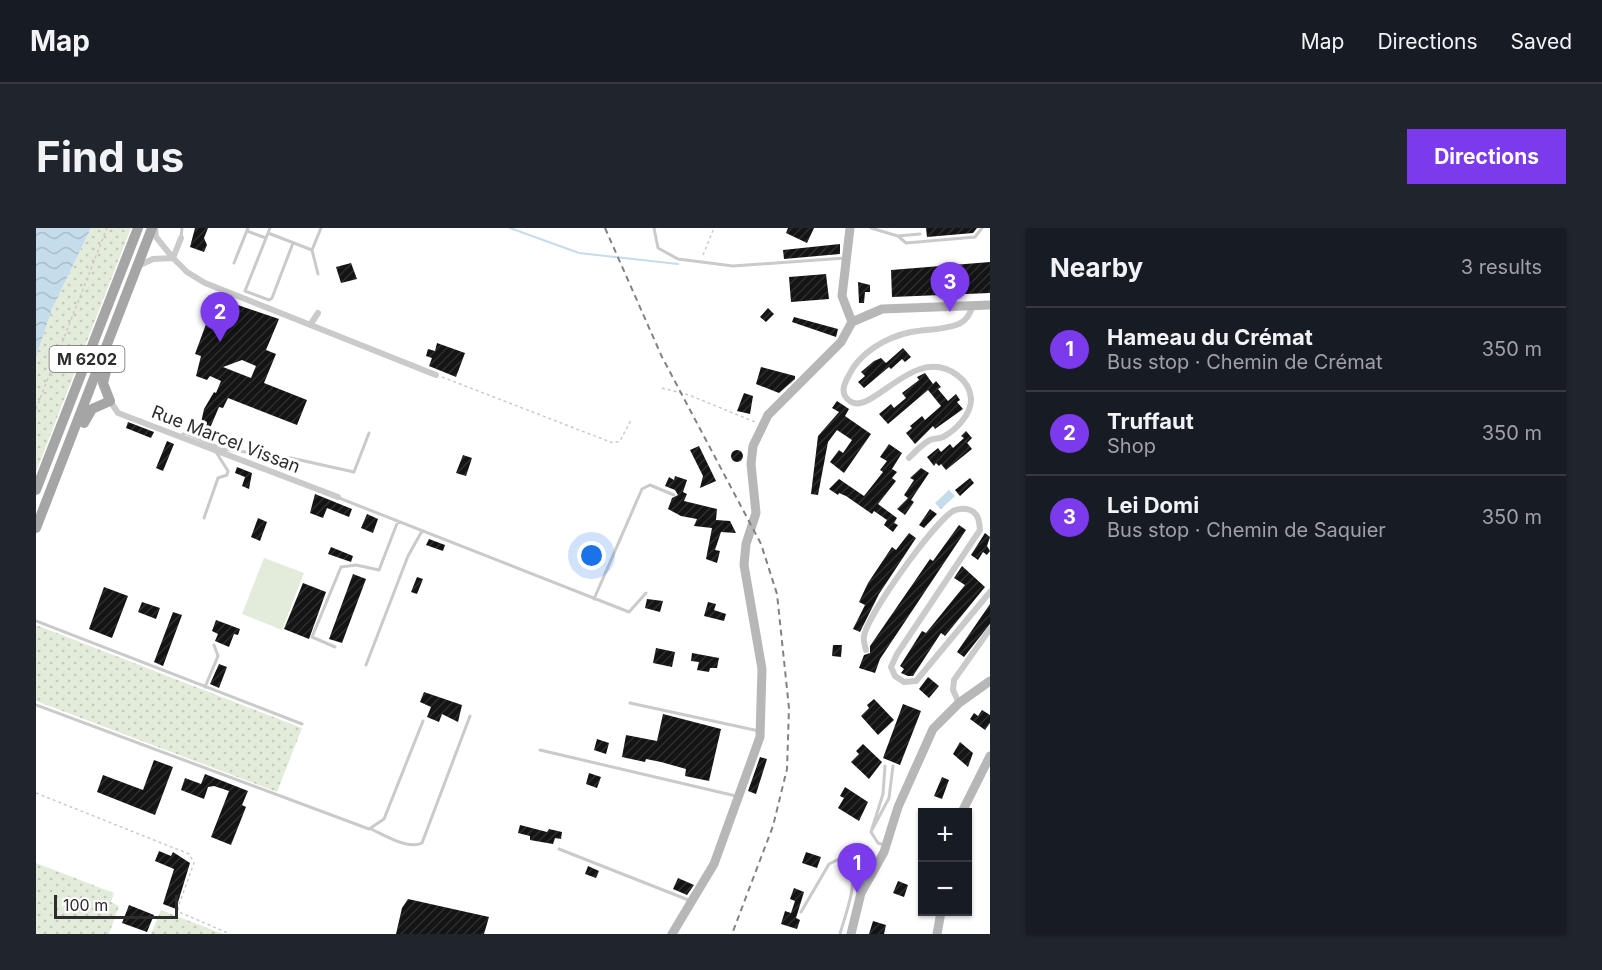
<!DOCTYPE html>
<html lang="en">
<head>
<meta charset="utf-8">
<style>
  body { margin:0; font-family:Inter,sans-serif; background:#20242c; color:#f1f3f6 }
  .controls { position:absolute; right:18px; bottom:18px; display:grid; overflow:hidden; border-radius:0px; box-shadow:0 2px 4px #0004 }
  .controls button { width:54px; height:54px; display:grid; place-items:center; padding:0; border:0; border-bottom:2px solid #363941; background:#171b24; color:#f1f3f6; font:30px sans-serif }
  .scale { position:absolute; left:18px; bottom:15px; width:124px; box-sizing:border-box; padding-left:6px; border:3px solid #2d2d2d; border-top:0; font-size:16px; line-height:21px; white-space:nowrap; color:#2d2d2d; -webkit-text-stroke:4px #fff; paint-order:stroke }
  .you { position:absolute; left:556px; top:328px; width:21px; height:21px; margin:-15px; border:4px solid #fff; border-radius:50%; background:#1a73e8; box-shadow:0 0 0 9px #1a73e833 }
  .badge { display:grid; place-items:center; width:39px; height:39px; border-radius:50%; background:#7c3aed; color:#fff; font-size:20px; font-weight:700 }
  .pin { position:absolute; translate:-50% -50px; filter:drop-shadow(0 2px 3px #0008) }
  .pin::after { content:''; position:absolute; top:32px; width:21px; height:18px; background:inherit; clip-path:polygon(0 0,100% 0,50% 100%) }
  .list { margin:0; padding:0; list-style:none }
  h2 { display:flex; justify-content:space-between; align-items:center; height:78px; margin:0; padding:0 24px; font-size:26px }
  h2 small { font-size:20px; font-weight:400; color:#9ea1a6 }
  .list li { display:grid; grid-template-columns:39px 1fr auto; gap:18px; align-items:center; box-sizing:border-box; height:84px; padding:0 24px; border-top:2px solid #363941 }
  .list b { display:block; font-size:22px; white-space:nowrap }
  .list p { margin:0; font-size:20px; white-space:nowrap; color:#9ea1a6 }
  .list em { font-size:20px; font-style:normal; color:#9ea1a6 }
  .map { position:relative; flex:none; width:954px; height:706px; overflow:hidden; border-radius:0px }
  header { display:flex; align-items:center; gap:36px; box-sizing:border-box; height:84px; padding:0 30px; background:#171b24; border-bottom:2px solid #363941 }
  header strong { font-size:28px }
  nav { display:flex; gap:33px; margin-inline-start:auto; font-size:21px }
  .intro { display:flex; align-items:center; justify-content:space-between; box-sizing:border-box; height:144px; padding:0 36px }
  h1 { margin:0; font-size:42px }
  .button { padding:15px 27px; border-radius:0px; background:#7c3aed; color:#fff; font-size:21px; font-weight:700 }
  main { display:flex; gap:36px; padding:0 36px }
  aside { flex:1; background:#171b24; border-radius:0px; box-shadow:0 2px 4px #0004 }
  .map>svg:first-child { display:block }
  .grass { fill:url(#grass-dots) }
  .pitch { fill:#e3ebda }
  .water { fill:url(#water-waves) }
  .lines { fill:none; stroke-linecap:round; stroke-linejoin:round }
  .stream { stroke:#c5dceb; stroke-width:2 }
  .building { fill:url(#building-hatch); fill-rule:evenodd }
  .path { stroke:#cacaca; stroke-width:1.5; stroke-dasharray:3 3; stroke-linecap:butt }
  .lane { stroke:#cacaca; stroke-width:3 }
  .street { stroke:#cacaca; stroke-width:6 }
  .secondary { stroke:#b7b7b7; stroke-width:9 }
  .primary { stroke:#a5a5a5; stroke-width:10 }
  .rail { stroke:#828282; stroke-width:2; stroke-dasharray:6 4.5; stroke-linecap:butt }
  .labels { text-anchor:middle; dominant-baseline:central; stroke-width:6; stroke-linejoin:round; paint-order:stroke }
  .shield { fill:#fff; stroke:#6c6c6c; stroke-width:1.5 }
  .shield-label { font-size:16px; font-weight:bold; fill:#2d2d2d }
  .street-label { font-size:18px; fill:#2d2d2d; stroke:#fff }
</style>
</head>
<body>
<header>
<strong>Map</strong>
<nav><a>Map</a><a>Directions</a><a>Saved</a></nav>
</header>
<div class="intro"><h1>Find us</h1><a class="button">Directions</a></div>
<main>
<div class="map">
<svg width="954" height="706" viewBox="0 0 954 706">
  <defs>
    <pattern id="grass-dots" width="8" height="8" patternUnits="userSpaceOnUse" patternTransform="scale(1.5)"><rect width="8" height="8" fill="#e3ebda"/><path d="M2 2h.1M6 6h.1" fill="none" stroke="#c3cabb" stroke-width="1.8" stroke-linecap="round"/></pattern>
    <pattern id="water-waves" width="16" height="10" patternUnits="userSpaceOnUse" patternTransform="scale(1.5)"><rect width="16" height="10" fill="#c5dceb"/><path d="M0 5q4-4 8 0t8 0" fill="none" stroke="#aabdca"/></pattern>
    <pattern id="building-hatch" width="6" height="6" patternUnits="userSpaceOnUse" patternTransform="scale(1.5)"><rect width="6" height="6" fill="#141414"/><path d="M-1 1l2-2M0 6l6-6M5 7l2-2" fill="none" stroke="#2e2e2e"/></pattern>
  </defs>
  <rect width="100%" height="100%" fill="#fff"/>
  <path class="grass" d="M55,0h40l-95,244v-115l16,-48z
    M0,397l266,103 -25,64 -241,-91z
    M0,635l78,30 -3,9 8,4 -10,28h-73z
    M125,682l62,24h-72z"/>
  <path class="pitch" d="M228,330l40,15 -22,57 -40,-16z"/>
  <path class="water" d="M0,0h55l-39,81 -16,48z
    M913,262l6,6 -14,13 -6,-6z"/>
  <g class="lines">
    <path class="stream" d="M474,0l69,25 99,11"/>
  </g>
  <path class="building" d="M159,0h13l-4,10 3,7 -3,7 -14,-5z
    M752,0h26l-7,15 -21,-10z
    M890,0h51l-4,5 -46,4z
    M804,16v10l-56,5 -1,-9z
    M954,34v31l-98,4 -1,-27z
    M315,35l6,16 -16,4 -5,-16z
    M790,46l3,25 -38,3 -2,-25z
    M822,54l12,3v7h-5l-1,11h-5z
    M187,68l7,3 -1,3 50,17 -13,31 10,4 -12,29 43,17 -10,25 -69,-27 -5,10 -4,-1 -12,28 -8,-3 5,-23 10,-17 2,1 5,-12 -11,-5 -3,4 -11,-4 5,-20 -6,-2 14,-38 6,-1zM206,132l14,6 -5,12 -28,-11z
    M732,80l6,6 -8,8 -6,-5z
    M758,89l44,12 -2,8 -44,-15z
    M401,115l28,10 -9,24 -27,-11 3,-8 -6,-2 2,-7 7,2z
    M867,120l8,9 -6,5 -3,-3 -11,10 -2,-2 -25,21 -6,-6 7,-6 -4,-4 13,-11 7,-3 5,5z
    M725,139l34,9v3l-16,14 -23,-9z
    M889,145l8,11 3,-3 5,6 -3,2 10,12 8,-7 4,6 -3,2 6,7 -28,20 -2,-3 -18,18 -9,-11 6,-5 -2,-2 12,-10 3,4 16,-14 -13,-16 -40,34 -9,-10 12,-10 3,4 12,-10 -4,-5 17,-13 -2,-3z
    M708,165l9,3 -3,18 -13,-3z
    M801,173l12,8 -4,7 26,18 -27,39 -14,-11 9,-12 4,3 9,-13 -15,-10 -9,12 -10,53 -7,-1 7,-58 21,-24 -7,-4z
    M92,194l26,10 -3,6 -25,-10z
    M930,203l6,7 -5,5 -3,-4 8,10 -26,21 -5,-6 -2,2 -3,-3 -2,3 -7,-9 11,-9 3,4 9,-8 3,4 11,-10 -3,-2z
    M131,213l7,3 -11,27 -7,-3z
    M853,216l13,9 -10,16 5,3 -5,6 4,3 -18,23 19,14 -3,5 4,2 -5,7 -9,-7 3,-5 -13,-9 -2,3 -26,-18 -7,-3 -1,2 -9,-6 10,-10 25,17 19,-24 -3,-2 7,-9 -7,-4z
    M663,218l17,35 -16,7 3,-12 -13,-26z
    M695 228a6 6 0 1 1 12 0a6 6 0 1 1-12 0Z
    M427,227l9,3 -6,18 -10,-3z
    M201,239l15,6 -3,16 -7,-3 3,-9 -10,-4z
    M885,240l8,5 -18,27 3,2 -9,13 -8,-6 11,-11 -4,-3 10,-15 -4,-2z
    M639,248l12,4 -4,12 4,2 -3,7 33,8 -1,11 14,1 6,12 -15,-1 -6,18 5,1 -3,12 -11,-4 6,-31 -18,-2 3,-7 -16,-3 -13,-7 4,-11 6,-3 -3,-5 -10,-4 4,-9 5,3z
    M934,250l4,5 -14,13 -5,-6z
    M279,266l37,15 -3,8 -22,-9 -4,10 -13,-5z
    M894,281l7,5 -13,14 -5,-3z
    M331,286l11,5 -5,14 -12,-5z
    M222,290l9,4 -7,19 -9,-4z
    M923,297l7,5 -86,129 -5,14 -16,-5 5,-13 6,-2v-7l60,-87 3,2z
    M873,305l7,5 -37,56 -19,38 -7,-3 12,-24 -6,-3 9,-19 24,-36 4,3z
    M949,305l5,4 -3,9 3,5 -3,4 -4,-3 -5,8 -7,-5z
    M393,311l16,6 -2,6 -17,-6z
    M295,319l22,9 -2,6 -23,-8z
    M926,338l23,21 -40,49 -4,-3 -28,43h-5l-7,-3 3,-4 -4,-3 22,-35 4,2 39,-48 -11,-7z
    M317,346l13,5 -24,64 -13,-4z
    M381,349l6,2 -6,15 -6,-2z
    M267,355l23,9 -17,47 -25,-10z
    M68,359l24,9 -16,42 -23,-9z
    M611,371l16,2 -3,11 -15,-4z
    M106,374l18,6 -4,11 -18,-7z
    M672,374l8,2 -2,6 12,4 -2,7 -20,-5z
    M954,376v20l-26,33 -7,-5z
    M137,384l9,3 -19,51 -9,-4z
    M180,392l24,9 -2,6 -4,-1 -5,13 -14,-6 3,-7 -6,-3z
    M797,417h9l-1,12 -9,-1z
    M620,420l19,4 -3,15 -19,-4z
    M656,425l27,5 -2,10h-7l-1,4 -12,-2 2,-8 -8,-1z
    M183,436l8,3 -8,21 -9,-4z
    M892,449l11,9 -10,12 -10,-9z
    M388,464l38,13 -4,17 -16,-8 -3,8 -12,-5 4,-10 -11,-5z
    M838,471l20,21 -16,15 -17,-19 8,-8 -2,-3z
    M867,476l18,7 -21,54 -17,-7z
    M946,482l8,5v8l-5,7 -15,-11 4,-6 4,3z
    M627,486l58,15 -12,52 -24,-5 1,-7 -25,-7 -15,-3 -1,3 -23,-5 4,-22 31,6z
    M561,511l12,4 -3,11 -12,-4z
    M924,514l13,11 -5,14 -15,-13z
    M827,516l19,18 -13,17 -18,-17 8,-8 -3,-3z
    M724,529l7,2 -11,35 -8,-3z
    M118,532l19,7 -18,48 -58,-23 6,-17 40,15z
    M553,545l12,4 -4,11 -11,-4z
    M169,546l43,17 -6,14 4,2 -15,38 -20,-8 18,-46 -15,-5 -6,1 -4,12 -23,-9 4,-12 16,6z
    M906,549l7,3 -7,19 -8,-3z
    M809,559l23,15 -9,19 -21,-13 6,-10 -4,-2z
    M484,597l27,7 2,-3 13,3 -1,7 -6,-1 -2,6 -23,-4v-4l-12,-3z
    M123,623l12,5 2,-4 17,11 -14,46 -13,-5 11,-35 -19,-8z
    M770,624l15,5 -4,11 -15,-5z
    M552,638l11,5 -3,7 -11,-4z
    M642,650l16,7 -7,10 -14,-6z
    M862,653l10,4 -4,12 -11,-4z
    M758,660l10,4 -8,26 4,2 -3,9 -16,-5 4,-13 6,2 4,-12 -5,-2z
    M372,671l81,18 -5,17h-88l6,-26z
    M93,677l25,10 -7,17 -25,-9z
    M837,693l13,4 -2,9h-15z"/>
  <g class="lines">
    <path class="path" d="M667,27l11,-27
      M406,149l171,66 7,-2 11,-21
      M626,160l27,7 66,27
      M0,181l71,-181
      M0,565l153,61 5,9 -16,44 1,5 51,22"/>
    <path class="lane" d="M234,0l-25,63 24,9 3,-2 21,-55
      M618,0l4,20 20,11 55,7 112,-8
      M835,0l27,8 22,-2
      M211,3l19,7
      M232,5l44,17 6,24
      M862,8l8,7 69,-6 7,-9
      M145,10l1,-10
      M276,22l9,-22
      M198,35l14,-35
      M144,208l5,-3 38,16 68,9 63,14 15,-39
      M303,270l290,114 17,-19
      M168,290l14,-40 9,-3 1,-4 -12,-19
      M558,371l48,-110 8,-4 24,10
      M0,393l266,103
      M299,419l-23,-10 29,-70 15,-2 23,5 19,-49
      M330,437l42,-109 14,-25
      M169,459l13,-31 -4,-11
      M594,475l129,28
      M0,477l333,124 15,-10 39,-98
      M504,522l196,46
      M335,601c13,6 37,21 51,14l48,-127
      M836,602l17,-32 4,-32
      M848,617l-6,-2 -7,-11 12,-38 2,-28
      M523,621l132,52
      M765,684l28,-48 10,-5 11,3c9,20 -5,53 -10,72"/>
    <path class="street" d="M119,0l1,9 17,21
      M145,10l-8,20 14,14 18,11 231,92
      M104,37l13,-6 20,-1
      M274,97l8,-12
      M74,173l8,12 220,84
      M873,230c6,-6 13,-14 21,-18 4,-2 9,-1 13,-3 13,-7 29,-23 28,-39 -1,-10 -7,-18 -14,-23 -46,-35 -91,54 -112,21 -4,-7 1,-15 4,-21 11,-23 38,-38 62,-43 15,-3 31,-2 45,-7 10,-3 14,-11 17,-20
      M830,422c-1,-4 -3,-10 -2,-14 4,-22 69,-112 89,-125 6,-3 11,-3 17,-1 9,4 9,11 10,20l-83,124 -6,13 4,9 9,6 12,-1 74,-89
      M923,475l-6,-13 1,-10 36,-51"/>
    <path class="secondary" d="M814,0l-8,68 10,26
      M816,94l30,-13 108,-4
      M926,584l28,-56
      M636,706l42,-70 46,-127 2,-68 -18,-104 2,-21 10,-31 -5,-49 2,-18 15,-31 73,-73 11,-20
      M815,706l10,-41 23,-41 14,-45 35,-78 26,-26 31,-22
      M901,706l4,-22"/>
    <path class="primary" d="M48,195l8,-14 18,-8 -7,-18 6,-24
      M0,262l102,-262
      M0,300l116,-300"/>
    <path class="rail" d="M569,0l57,129 99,187 16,50 12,114 -2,61 -14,57 -41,108"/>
  </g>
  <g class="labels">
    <rect class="shield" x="13.5" y="118" width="75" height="26" rx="4.5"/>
    <g class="shield-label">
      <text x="51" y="131">M 6202</text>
    </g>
    <g class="street-label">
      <text transform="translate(190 211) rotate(21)">Rue Marcel Vissan</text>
    </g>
  </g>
</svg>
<div class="controls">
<button>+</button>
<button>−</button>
</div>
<div class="scale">100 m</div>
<div class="you"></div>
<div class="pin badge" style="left:821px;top:665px">1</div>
<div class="pin badge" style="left:184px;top:114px">2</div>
<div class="pin badge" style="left:914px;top:84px">3</div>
</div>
<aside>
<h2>Nearby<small>3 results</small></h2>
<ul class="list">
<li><span class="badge">1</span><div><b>Hameau du Crémat</b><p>Bus stop · Chemin de Crémat</p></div><em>350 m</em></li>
<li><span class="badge">2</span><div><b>Truffaut</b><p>Shop</p></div><em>350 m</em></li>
<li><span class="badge">3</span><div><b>Lei Domi</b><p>Bus stop · Chemin de Saquier</p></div><em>350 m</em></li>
</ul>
</aside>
</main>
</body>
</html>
